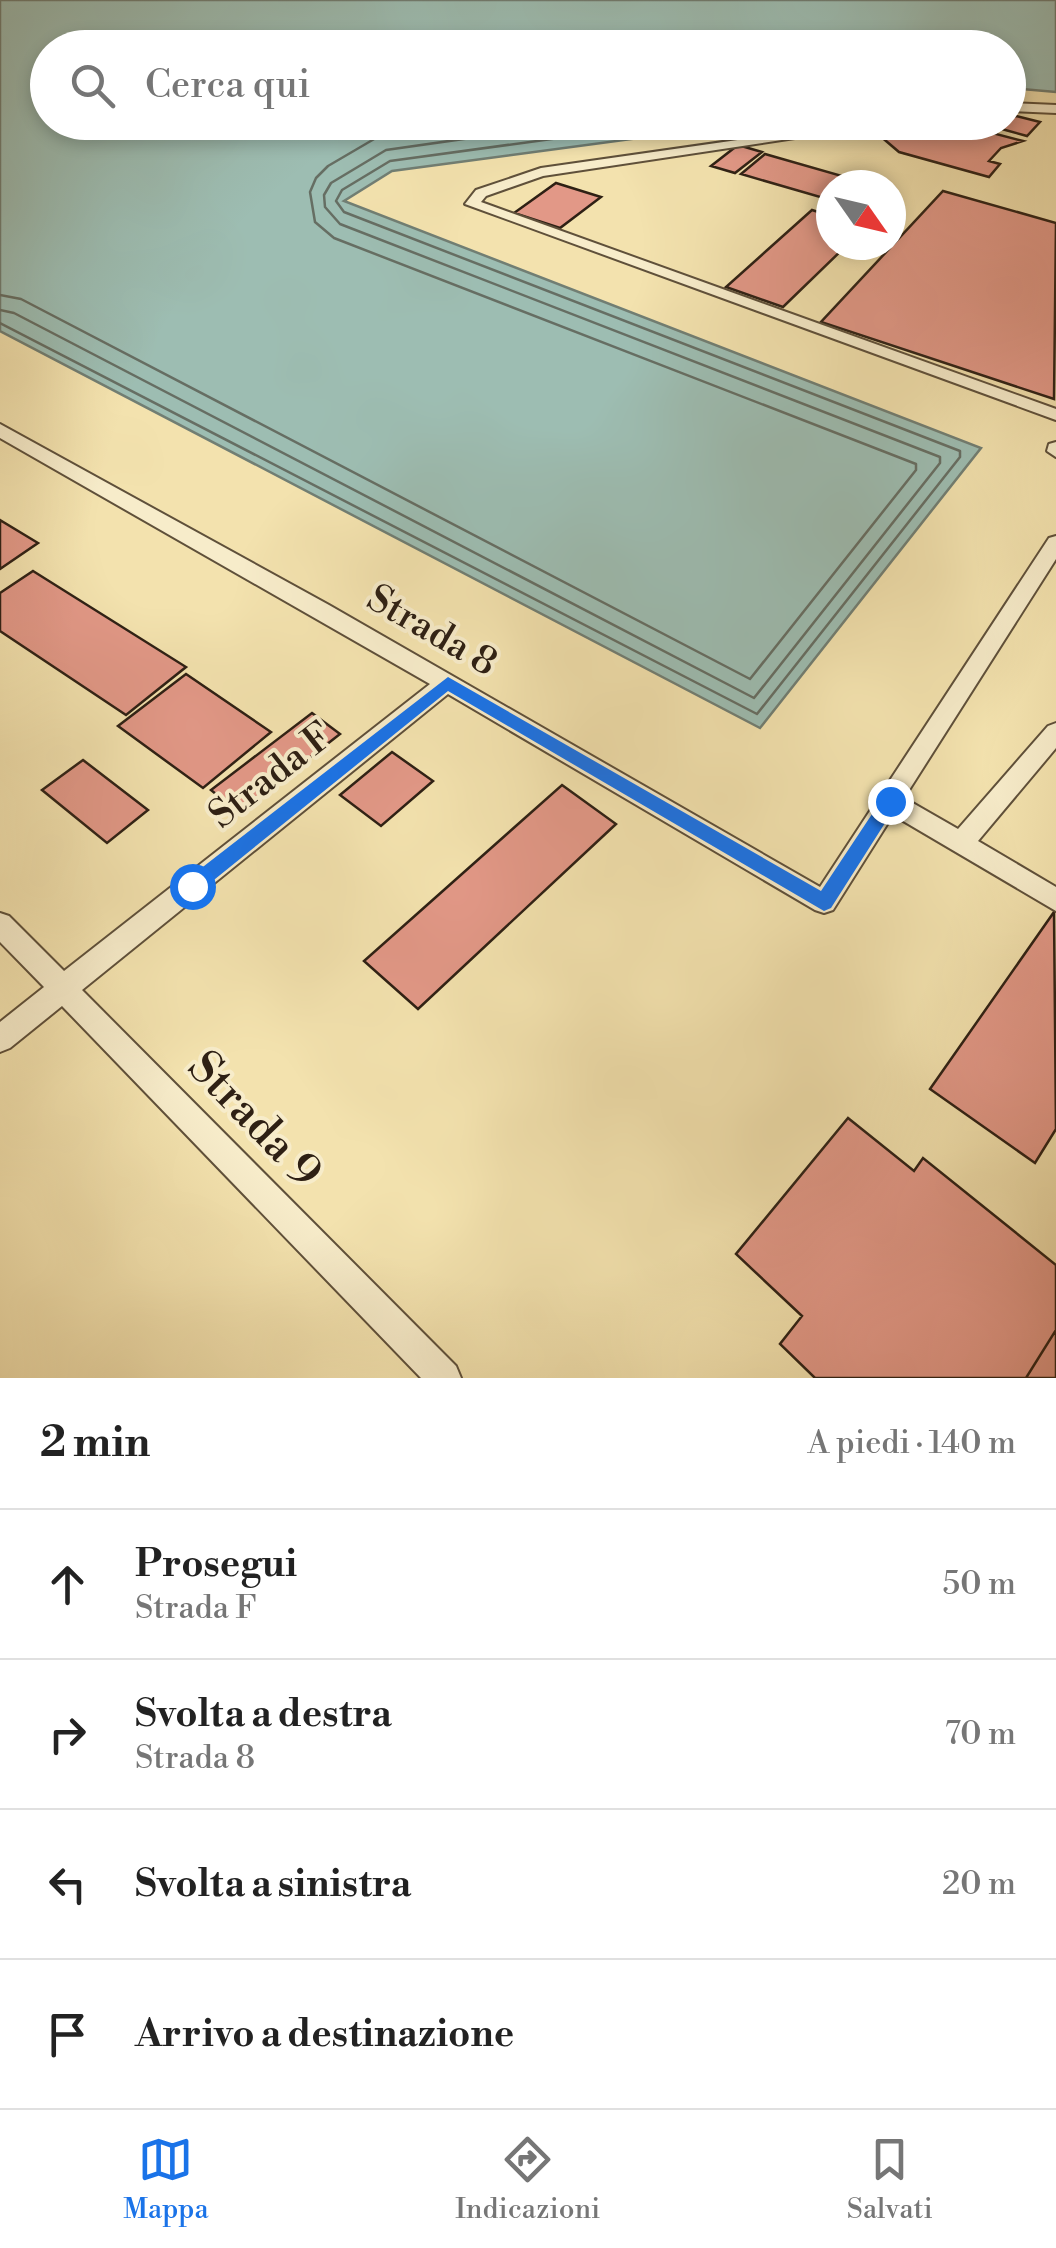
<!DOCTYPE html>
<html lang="it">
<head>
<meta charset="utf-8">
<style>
  body { margin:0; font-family:"Libre Bodoni",serif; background:#f2f2f2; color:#222 }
  .compass { position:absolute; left:816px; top:170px; width:90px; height:90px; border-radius:50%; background:#fff; box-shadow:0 5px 15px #0003; rotate:124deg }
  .stop { position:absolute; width:30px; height:30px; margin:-22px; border:8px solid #1a73e8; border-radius:50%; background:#fff }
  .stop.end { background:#1a73e8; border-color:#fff; box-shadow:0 2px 10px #0008 }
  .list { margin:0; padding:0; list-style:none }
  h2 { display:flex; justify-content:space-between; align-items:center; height:130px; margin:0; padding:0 40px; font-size:42px }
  h2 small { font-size:32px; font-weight:400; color:#767676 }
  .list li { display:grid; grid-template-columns:65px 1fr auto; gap:30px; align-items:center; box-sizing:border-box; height:150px; padding:0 40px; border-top:2px solid #e0e0e0 }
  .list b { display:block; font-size:38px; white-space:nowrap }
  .list p { margin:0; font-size:32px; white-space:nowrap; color:#767676 }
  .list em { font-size:32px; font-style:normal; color:#767676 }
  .icon { flex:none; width:55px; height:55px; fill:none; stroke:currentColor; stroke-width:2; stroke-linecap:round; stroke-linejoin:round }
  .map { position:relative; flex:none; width:1056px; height:1378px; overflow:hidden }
  .search { position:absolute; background:#fff; box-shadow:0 5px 15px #0003; left:30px; right:30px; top:30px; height:110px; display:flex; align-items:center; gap:25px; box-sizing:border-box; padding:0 35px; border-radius:55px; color:#767676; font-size:38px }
  .sheet { height:730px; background:#fff }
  nav { display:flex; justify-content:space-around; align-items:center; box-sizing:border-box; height:140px; border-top:2px solid #e0e0e0; background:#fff; font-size:28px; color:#767676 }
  nav a { display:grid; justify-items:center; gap:5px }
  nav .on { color:#1a73e8 }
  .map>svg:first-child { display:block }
  .water { fill:#9dbdb2; stroke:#717e73; stroke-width:2.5 }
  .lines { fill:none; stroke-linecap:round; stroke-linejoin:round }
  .shore { stroke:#666e63; stroke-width:2.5 }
  .building { fill:#e29887; stroke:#2e2014; stroke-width:2.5 }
  .lane-casing { stroke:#5f503a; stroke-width:4 }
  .lane { fill:#f7ecca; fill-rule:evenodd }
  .route { fill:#1a73e8 }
  .labels { text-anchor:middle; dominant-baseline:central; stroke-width:8; stroke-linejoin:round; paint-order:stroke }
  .street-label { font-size:38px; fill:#2e2014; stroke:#f7ecca }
  .near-street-label { font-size:45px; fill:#2e2014; stroke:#f7ecca }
</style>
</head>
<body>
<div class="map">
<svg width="1056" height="1378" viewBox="0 0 1056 1378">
  <rect width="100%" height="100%" fill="#f3e2ae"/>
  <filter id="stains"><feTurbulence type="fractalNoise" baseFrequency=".002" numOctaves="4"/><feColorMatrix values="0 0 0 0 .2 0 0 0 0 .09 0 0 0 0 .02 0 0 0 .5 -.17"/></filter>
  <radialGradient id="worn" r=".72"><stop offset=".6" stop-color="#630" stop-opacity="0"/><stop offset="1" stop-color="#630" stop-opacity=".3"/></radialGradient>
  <path class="water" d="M0,0h1056v92l-47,-4 -1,-40h-960v74l703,1 -359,48 -48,30 637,247 -221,280 -760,-397z"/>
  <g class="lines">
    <path class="shore" d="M0,295l21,4 729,380 166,-209v-6l-582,-226 -19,-16 -5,-30 6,-14 12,-12 53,-31 91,-13
      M0,310l14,3 740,385 186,-235v-6l-600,-233 -15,-17 -1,-12 7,-12 55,-33 197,-28
      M0,323l757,391 203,-257v-6l-616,-239 -8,-11 6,-11 48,-29 286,-39"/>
  </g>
  <path class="building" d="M1016,116l24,6 -13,14 -29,-8 -6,5 31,8 -22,7 -12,13 11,3 -11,13 -90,-25 -27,-23 40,-7h96v-5z
    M738,145l24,7 -27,21 -24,-7z
    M765,154l84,24 -7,7h-11l-4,14 -86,-25z
    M556,183l45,14 -41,31 -46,-15z
    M943,191l113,32 -2,176 -233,-77z
    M812,210l19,6v29h16l-64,62 -57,-20z
    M0,520l38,23 -38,26z
    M33,571l153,96 -60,48 -126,-84v-38z
    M186,674l85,58 -68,56 -85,-62z
    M312,713l28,21 -101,79 -28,-23z
    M392,752l41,29 -52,45 -41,-31z
    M83,760l65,50 -41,33 -65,-53z
    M562,785l54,39 -198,185 -54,-48z
    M1054,912l2,217 -21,34 -105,-74z
    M848,1118l66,53 9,-13 133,107v65l-30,48h-211l-35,-34 22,-28 -66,-62z
    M1056,1330v48h-30z"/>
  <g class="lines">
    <g class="lane-casing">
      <path id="lane" d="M1008,103l48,2v8l-48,-2z
        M863,122h38l-358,54 -57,20 -5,6 575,207v11l-591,-216 11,-14 65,-22z
        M0,424l329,181 491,282 229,-349 7,-2v23l-152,239 54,31 90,-103 8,-3v25l-78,93 78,46v24l-163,-96 -60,95 -9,3 -9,-3 -367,-216 -366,296 374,376 5,12h-40l-359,-372 -52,42 -10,4v-30l44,-35 -44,-45v-29l9,3 55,55 366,-287 -430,-246z
        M1056,442v15l-9,-6 2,-7z"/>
    </g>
    <use href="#lane" class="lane"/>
  </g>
  <path class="route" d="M448,677l373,214 63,-95 6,-2 9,7 -68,107 -7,3 -376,-220 -249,201h-13v-12z"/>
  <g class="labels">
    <g class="street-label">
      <text transform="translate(432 631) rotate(30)">Strada 8</text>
      <text transform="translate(271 776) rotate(-38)">Strada F</text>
    </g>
    <g class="near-street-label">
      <text transform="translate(254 1120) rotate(46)">Strada 9</text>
    </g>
  </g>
  <rect width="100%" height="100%" filter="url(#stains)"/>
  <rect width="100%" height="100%" fill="url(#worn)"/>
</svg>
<svg class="compass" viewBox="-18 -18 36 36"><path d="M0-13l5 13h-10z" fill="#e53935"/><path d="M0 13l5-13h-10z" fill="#767676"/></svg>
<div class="stop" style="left:192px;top:886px"></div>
<div class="stop end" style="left:890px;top:801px"></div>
<div class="search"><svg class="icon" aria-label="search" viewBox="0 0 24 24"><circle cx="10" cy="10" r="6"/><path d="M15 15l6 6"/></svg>Cerca qui</div>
</div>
<section class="sheet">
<h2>2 min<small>A piedi · 140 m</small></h2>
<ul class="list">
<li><svg class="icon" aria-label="ahead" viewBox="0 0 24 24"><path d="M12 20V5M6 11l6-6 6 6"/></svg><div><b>Prosegui</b><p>Strada F</p></div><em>50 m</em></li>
<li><svg class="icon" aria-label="right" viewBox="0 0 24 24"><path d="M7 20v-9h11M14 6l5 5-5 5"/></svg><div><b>Svolta a destra</b><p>Strada 8</p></div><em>70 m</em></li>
<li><svg class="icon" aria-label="left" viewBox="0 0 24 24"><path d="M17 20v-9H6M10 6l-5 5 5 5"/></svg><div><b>Svolta a sinistra</b></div><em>20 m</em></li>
<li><svg class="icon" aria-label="arrive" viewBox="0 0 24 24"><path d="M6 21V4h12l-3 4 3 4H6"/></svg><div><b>Arrivo a destinazione</b></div></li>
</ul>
</section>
<nav>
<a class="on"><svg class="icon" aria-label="map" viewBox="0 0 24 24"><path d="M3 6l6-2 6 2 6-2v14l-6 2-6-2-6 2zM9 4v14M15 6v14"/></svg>Mappa</a>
<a><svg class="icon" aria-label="directions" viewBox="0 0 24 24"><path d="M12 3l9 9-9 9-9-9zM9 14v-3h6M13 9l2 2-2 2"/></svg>Indicazioni</a>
<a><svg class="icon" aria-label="saved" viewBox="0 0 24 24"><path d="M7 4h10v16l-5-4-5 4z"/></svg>Salvati</a>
</nav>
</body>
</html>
